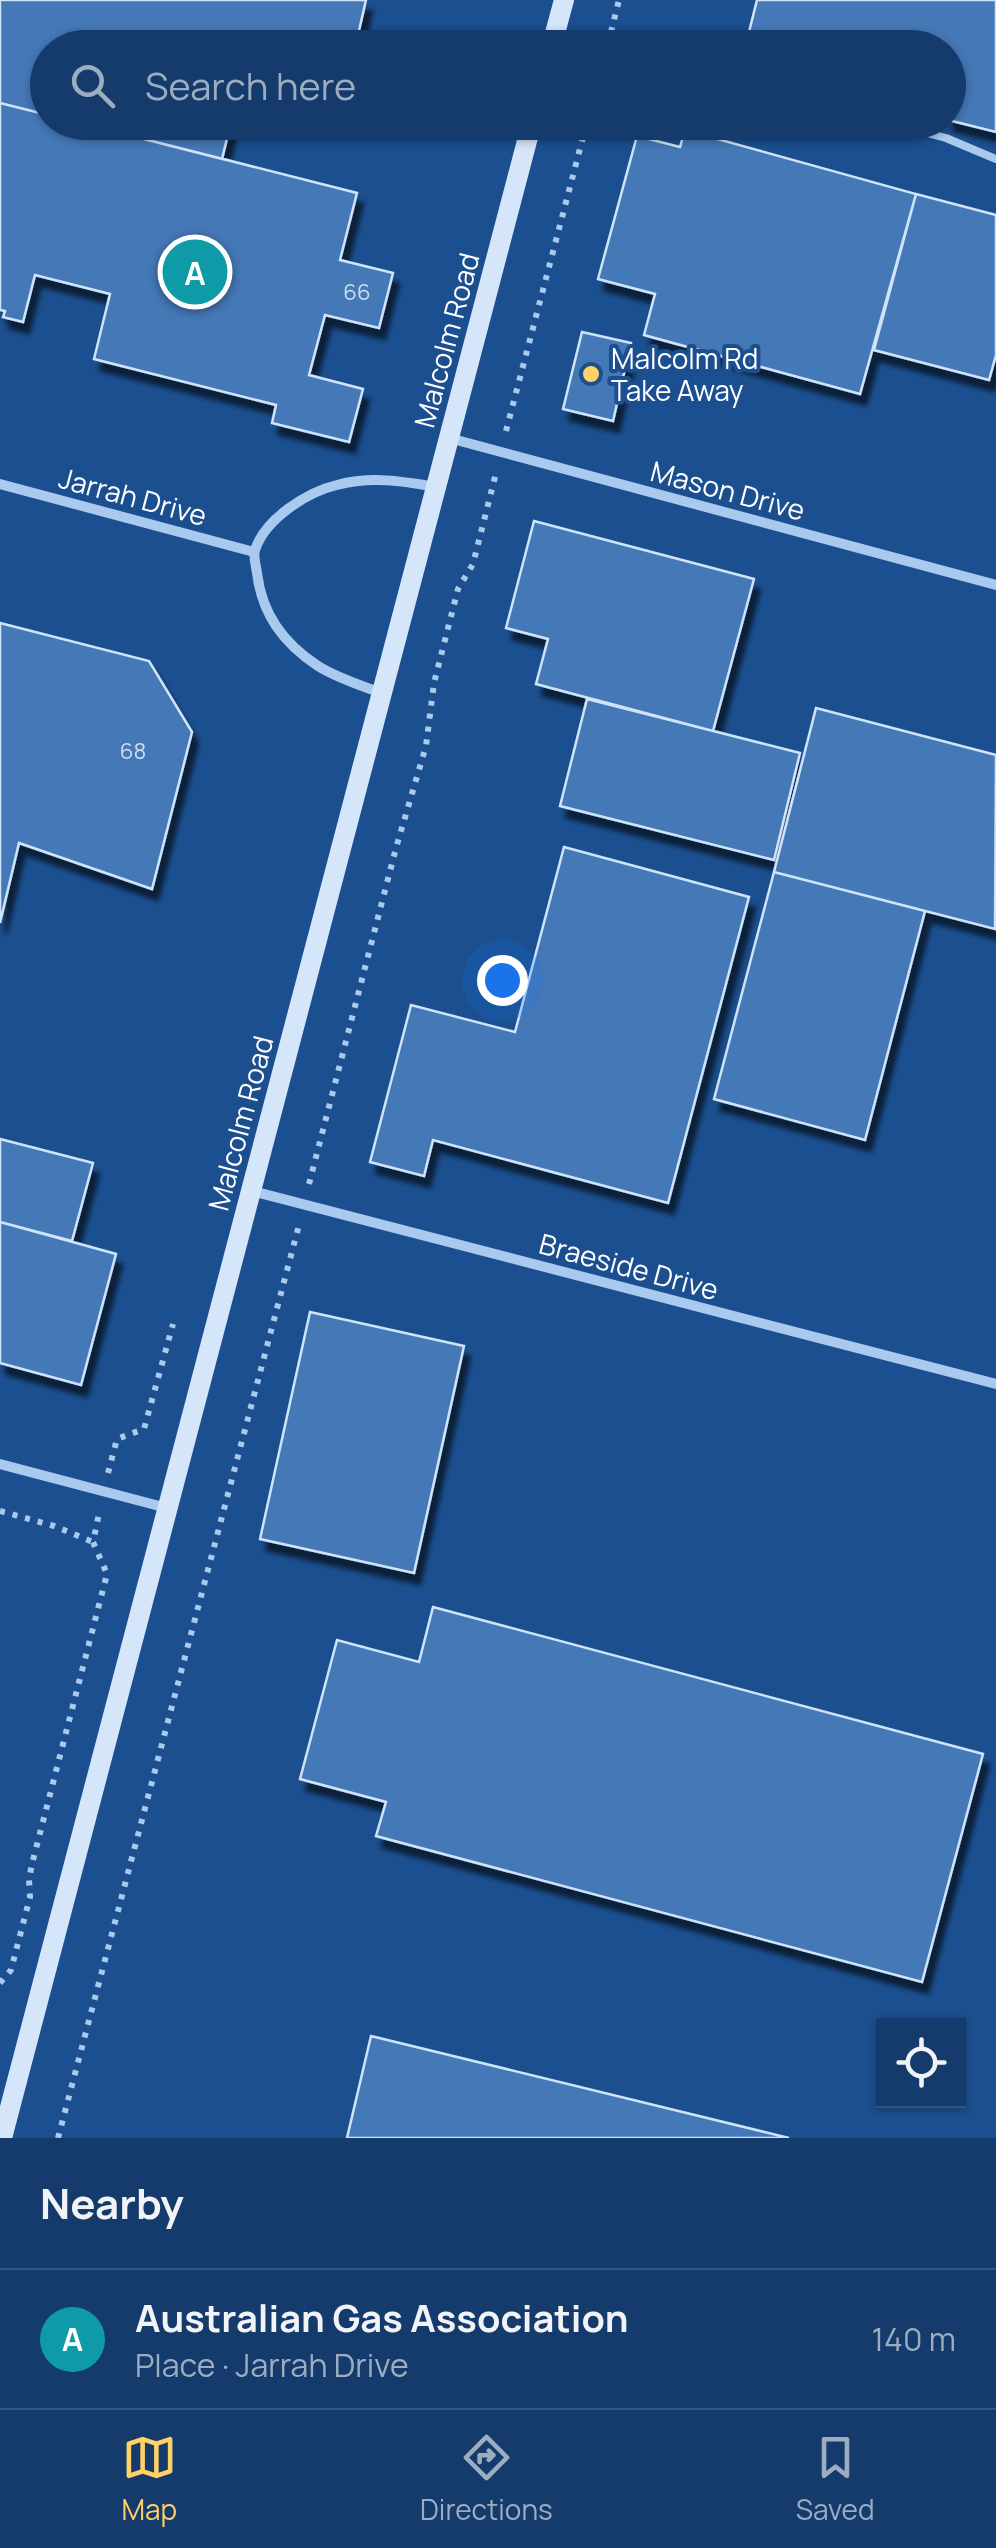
<!DOCTYPE html>
<html lang="en">
<head>
<meta charset="utf-8">
<style>
  body { margin:0; font-family:Manrope,sans-serif; background:#1d4271; color:#f1f3f6 }
  .controls { position:absolute; right:30px; bottom:30px; display:grid; overflow:hidden; border-radius:0px; box-shadow:0 2px 8px #0004 }
  .controls button { width:90px; height:90px; display:grid; place-items:center; padding:0; border:0; border-bottom:2px solid #33557e; background:#143b6b; color:#f1f3f6; font:50px sans-serif }
  .you { position:absolute; left:502px; top:980px; width:35px; height:35px; margin:-25px; border:8px solid #fff; border-radius:50%; background:#1a73e8; box-shadow:0 0 0 15px #1a73e833 }
  .badge { display:grid; place-items:center; width:65px; height:65px; border-radius:50%; background:#ffd166; color:#fff; font-size:32px; font-weight:700 }
  .pin { position:absolute; translate:-50% -50%; border:5px solid #fff; box-shadow:0 2px 10px #0006 }
  .list { margin:0; padding:0; list-style:none }
  h2 { display:flex; justify-content:space-between; align-items:center; height:130px; margin:0; padding:0 40px; font-size:42px }
  h2 small { font-size:32px; font-weight:400; color:#9dadc1 }
  .list li { display:grid; grid-template-columns:65px 1fr auto; gap:30px; align-items:center; box-sizing:border-box; height:140px; padding:0 40px; border-top:2px solid #33557e }
  .list b { display:block; font-size:38px; white-space:nowrap }
  .list p { margin:0; font-size:32px; white-space:nowrap; color:#9dadc1 }
  .list em { font-size:32px; font-style:normal; color:#9dadc1 }
  .icon { flex:none; width:55px; height:55px; fill:none; stroke:currentColor; stroke-width:2; stroke-linecap:round; stroke-linejoin:round }
  .map { position:relative; flex:none; width:996px; height:2138px; overflow:hidden }
  .search { position:absolute; background:#143b6b; box-shadow:0 2px 8px #0004; left:30px; right:30px; top:30px; height:110px; display:flex; align-items:center; gap:25px; box-sizing:border-box; padding:0 35px; border-radius:55px; color:#9dadc1; font-size:38px }
  .sheet { height:270px; background:#143b6b }
  nav { display:flex; justify-content:space-around; align-items:center; box-sizing:border-box; height:140px; border-top:2px solid #33557e; background:#143b6b; font-size:28px; color:#9dadc1 }
  nav a { display:grid; justify-items:center; gap:5px }
  nav .on { color:#ffd166 }
  .map>svg:first-child { display:block }
  .building { fill:#4478b7; stroke:#cfe3fa; stroke-width:2.5; filter:url(#shadow) }
  .lines { fill:none; stroke-linecap:round; stroke-linejoin:round }
  .path { stroke:#a9c9ee; stroke-width:6; stroke-dasharray:5 8; stroke-linecap:butt }
  .lane { stroke:#a9c9ee; stroke-width:8 }
  .street { stroke:#a9c9ee; stroke-width:10 }
  .secondary { stroke:#d6e6fa; stroke-width:20 }
  .poi-dot { fill:#ffd166; stroke:#1b4f8f; stroke-width:4 }
  .labels { text-anchor:middle; dominant-baseline:central; stroke-width:8; stroke-linejoin:round; paint-order:stroke }
  .number-label { font-size:22px; fill:#d0dded }
  .street-label { font-size:28px; fill:#fff; stroke:#1b4f8f }
  .poi-label { font-size:28px; fill:#fff; stroke:#1b4f8f; text-anchor:start }
</style>
</head>
<body>
<div class="map">
<svg width="996" height="2138" viewBox="0 0 996 2138">
  <defs>
    <filter id="shadow"><feDropShadow dx="6" dy="11" stdDeviation="2.5" flood-color="#0009"/></filter>
  </defs>
  <rect width="100%" height="100%" fill="#1b4f8f"/>
  <path class="building" d="M0,0h366l-11,48h-307v67l-48,-12z
    M757,0h239v132l-48,-12v-72h-203z
    M0,103l48,12v7h29l280,71 -17,67 53,13 -14,55 -54,-13 -16,60 54,14 -14,53 -77,-19 4,-18 -182,-46 16,-65 -75,-19 -12,47 -20,-5 2,-6 -5,-1z
    M77,122h154l-9,37z
    M685,130l231,64 -56,200 -216,-59 11,-41 -57,-15 39,-143 43,11z
    M916,194l80,21v140l-7,25 -115,-30z
    M582,332l49,11 -18,78 -50,-12z
    M534,521l220,58 -41,152 -177,-47 12,-45 -42,-11z
    M0,623l149,38 43,71 -40,157 -133,-46 -19,80z
    M587,699l213,54 -26,107 -214,-54z
    M816,708l180,47 -1,174 -221,-57z
    M564,847l185,50 -81,306 -235,-63 -9,36 -54,-14 41,-157 104,27z
    M774,872l151,39 -60,229 -151,-41z
    M0,1139l93,24 -21,78 -72,-19z
    M0,1222l116,32 -35,131 -81,-22z
    M310,1312l154,34 -50,227 -154,-34z
    M433,1607l550,147 -61,228 -546,-146 10,-34 -86,-23 37,-139 82,22z
    M371,2036l418,102h-442z"/>
  <g class="lines">
    <path class="path" d="M611,32l8,-32
      M506,431l81,-309
      M309,1184l87,-336 30,-102 8,-63 24,-94 15,-25 23,-91
      M108,1473l9,-34 27,-10 29,-105
      M0,1511l54,15 39,16
      M0,1983l11,-13 19,-73 -1,-18 3,-15 75,-290 -14,-32 7,-33
      M58,2138l241,-913"/>
    <path class="lane" d="M555,36l44,12
      M885,122l61,16 50,21"/>
    <path class="street" d="M449,438l547,147
      M0,484l254,68
      M381,693c-21,-8 -44,-15 -63,-27 -35,-23 -56,-52 -61,-93 -1,-7 -4,-17 -2,-23 10,-31 52,-58 82,-65 34,-9 65,-4 99,2
      M252,1191l744,193
      M0,1464l167,44"/>
    <path class="secondary" d="M551,48l13,-48
      M2,2138l530,-2016"/>
  </g>
  <circle class="poi-dot" cx="591" cy="374" r="10"/>
  <g class="labels">
    <g class="number-label">
      <text x="357" y="292">66</text>
      <text x="133" y="751">68</text>
    </g>
    <g class="street-label">
      <text transform="translate(446 340) rotate(-75)">Malcolm Road</text>
      <text transform="translate(728 490) rotate(15)">Mason Drive</text>
      <text transform="translate(133 496) rotate(15)">Jarrah Drive</text>
      <text transform="translate(240 1123) rotate(-75)">Malcolm Road</text>
      <text transform="translate(629 1266) rotate(15)">Braeside Drive</text>
    </g>
    <g class="poi-label">
      <text x="611" y="358">Malcolm Rd<tspan x="611" dy="32">Take Away</tspan></text>
    </g>
  </g>
</svg>
<div class="controls">
<button><svg class="icon" aria-label="locate" viewBox="0 0 24 24"><circle cx="12" cy="12" r="6"/><path d="M12 2v4M12 18v4M2 12h4M18 12h4"/></svg></button>
</div>
<div class="you"></div>
<div class="pin badge" style="left:195px;top:272px;background:#0f9aa8">A</div>
<div class="search"><svg class="icon" aria-label="search" viewBox="0 0 24 24"><circle cx="10" cy="10" r="6"/><path d="M15 15l6 6"/></svg>Search here</div>
</div>
<section class="sheet">
<h2>Nearby<small></small></h2>
<ul class="list">
<li><span class="badge" style="background:#0f9aa8">A</span><div><b>Australian Gas Association</b><p>Place · Jarrah Drive</p></div><em>140 m</em></li>
</ul>
</section>
<nav>
<a class="on"><svg class="icon" aria-label="map" viewBox="0 0 24 24"><path d="M3 6l6-2 6 2 6-2v14l-6 2-6-2-6 2zM9 4v14M15 6v14"/></svg>Map</a>
<a><svg class="icon" aria-label="directions" viewBox="0 0 24 24"><path d="M12 3l9 9-9 9-9-9zM9 14v-3h6M13 9l2 2-2 2"/></svg>Directions</a>
<a><svg class="icon" aria-label="saved" viewBox="0 0 24 24"><path d="M7 4h10v16l-5-4-5 4z"/></svg>Saved</a>
</nav>
</body>
</html>
